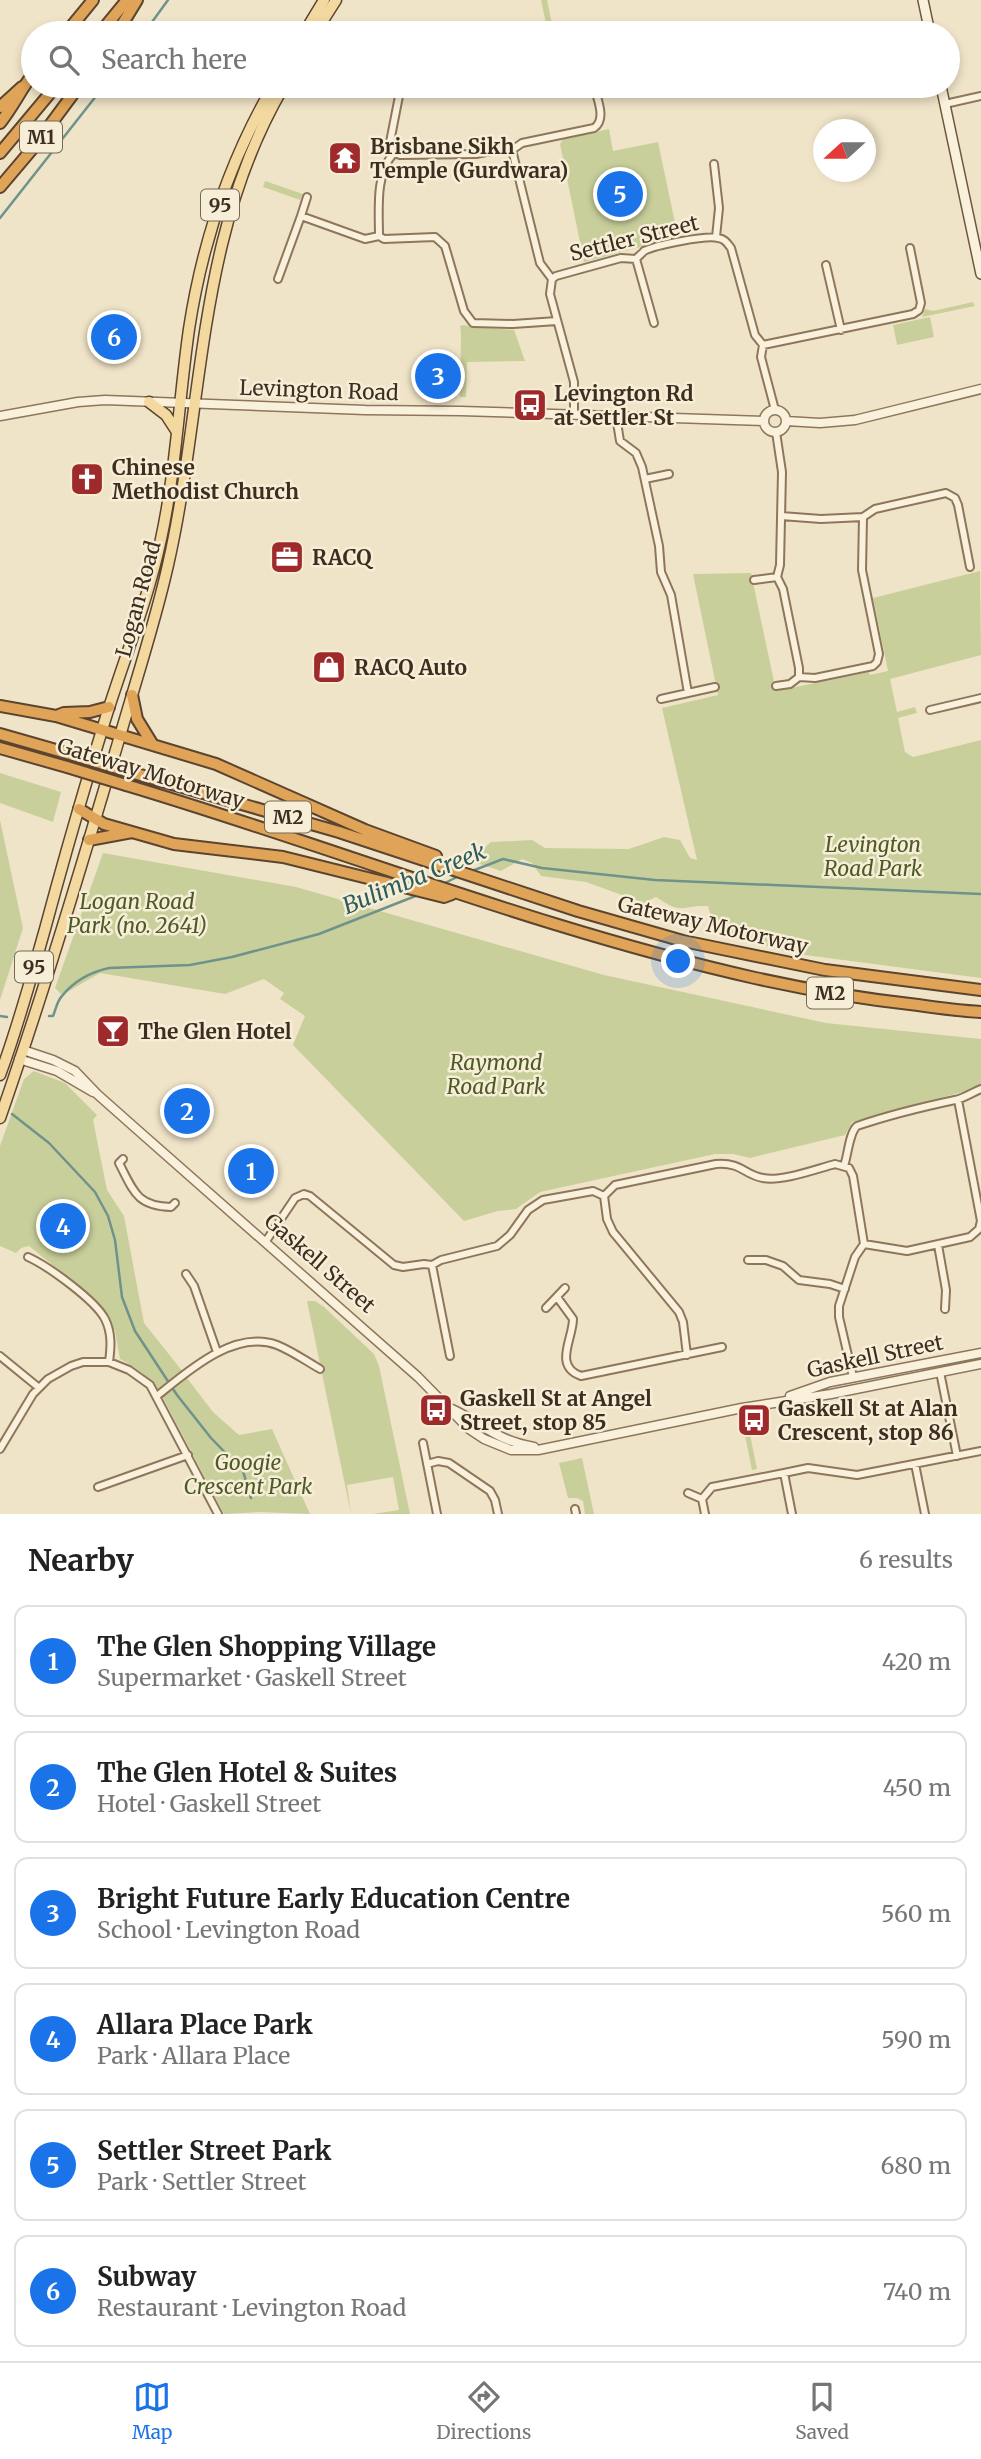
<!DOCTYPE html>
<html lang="en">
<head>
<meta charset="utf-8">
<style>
  body { margin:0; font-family:Merriweather,serif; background:#f6f6f6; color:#222 }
  .compass { position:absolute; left:813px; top:119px; width:63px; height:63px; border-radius:50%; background:#fff; box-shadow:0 4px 10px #0003; rotate:249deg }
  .you { position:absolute; left:679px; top:962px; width:24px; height:24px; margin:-18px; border:5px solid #fff; border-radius:50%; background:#1a73e8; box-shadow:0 0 0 10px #1a73e833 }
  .badge { display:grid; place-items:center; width:46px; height:46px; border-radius:50%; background:#1a73e8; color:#fff; font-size:23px; font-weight:700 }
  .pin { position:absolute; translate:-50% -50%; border:4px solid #fff; box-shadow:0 2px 7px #0006 }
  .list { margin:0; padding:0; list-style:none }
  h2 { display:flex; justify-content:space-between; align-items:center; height:91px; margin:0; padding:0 28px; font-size:30px }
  h2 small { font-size:23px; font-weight:400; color:#767676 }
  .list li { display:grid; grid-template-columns:46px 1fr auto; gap:21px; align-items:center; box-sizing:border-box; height:112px; margin:0 14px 14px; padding:0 14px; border:2px solid #e0e0e0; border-radius:14px }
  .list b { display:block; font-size:26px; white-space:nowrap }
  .list p { margin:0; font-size:23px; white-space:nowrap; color:#767676 }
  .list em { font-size:23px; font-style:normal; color:#767676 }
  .icon { flex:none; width:38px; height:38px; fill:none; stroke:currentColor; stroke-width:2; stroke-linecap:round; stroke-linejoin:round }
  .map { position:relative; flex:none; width:981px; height:1514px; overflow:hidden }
  .search { position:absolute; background:#fff; box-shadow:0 4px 10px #0003; left:21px; right:21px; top:21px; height:77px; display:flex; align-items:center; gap:18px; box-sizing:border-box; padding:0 24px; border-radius:38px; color:#767676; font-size:26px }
  .sheet { height:847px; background:#fff }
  nav { display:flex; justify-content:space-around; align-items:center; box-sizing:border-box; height:98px; border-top:2px solid #e0e0e0; background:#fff; font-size:19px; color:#767676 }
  nav a { display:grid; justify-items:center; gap:4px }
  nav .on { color:#1a73e8 }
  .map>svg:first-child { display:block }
  .green { fill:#c9cf9b }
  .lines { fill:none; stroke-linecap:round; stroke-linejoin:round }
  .stream { stroke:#6f938a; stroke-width:2.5 }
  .minor-casing { stroke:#8d765c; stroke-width:10 }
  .tertiary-casing { stroke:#8d765c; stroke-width:11 }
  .secondary-casing { stroke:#6f573f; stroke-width:12 }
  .primary-casing { stroke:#5b4430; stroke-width:13 }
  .motorway-casing { stroke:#5b4430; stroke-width:14 }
  .minor { stroke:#faf1dc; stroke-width:6 }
  .tertiary { stroke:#faf1dc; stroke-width:8 }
  .secondary { stroke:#faf1dc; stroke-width:9 }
  .primary { stroke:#f3d9a0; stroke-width:10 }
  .motorway { stroke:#e0a458; stroke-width:10 }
  .motorway-bridge-casing { stroke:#5b4430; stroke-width:14; stroke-linecap:butt }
  .motorway-bridge { stroke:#e0a458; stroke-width:10 }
  .labels { text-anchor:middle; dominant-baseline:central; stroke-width:5; stroke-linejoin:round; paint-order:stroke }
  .shield { fill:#f7eed8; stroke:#756857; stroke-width:2 }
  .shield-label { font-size:19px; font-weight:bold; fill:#3d2e20 }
  .poi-label { font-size:21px; font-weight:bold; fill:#3d2e20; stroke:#f7eed8; text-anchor:start }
  .street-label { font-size:21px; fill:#3d2e20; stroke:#f7eed8 }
  .park-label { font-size:21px; font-style:italic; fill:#4d5a26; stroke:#f7eed8 }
  .water-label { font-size:23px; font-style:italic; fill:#2f5d5a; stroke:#f7eed8 }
</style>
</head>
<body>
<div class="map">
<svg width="981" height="1514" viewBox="0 0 981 1514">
  <rect width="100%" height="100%" fill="#f0e4c8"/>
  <path class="green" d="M541,0h6l7,33h-6z
    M609,129l4,22 45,-9 20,95 -94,25 -24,-118 3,-5z
    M265,181l38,13 -3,6 -37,-13z
    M973,302l2,4 -53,11 3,-8 8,2z
    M930,317l4,20 -37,8 -4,-20z
    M464,325l8,2 42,3 11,31 -58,1 -1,35h-6l1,-64 -1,-7z
    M980,571l1,84 -91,24 7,33 18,-5 2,6 -19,5 7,34 8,5 68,-17v238l-184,-24 -82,-21 -7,-27c-28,-1 -24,10 -52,-9l-12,6 -58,-21 -45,-6 -9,-13 -10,-4 -21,12 -34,-11 2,-6 14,-5 8,-7 41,-2 13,8 84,1 35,-12 16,3 10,18 7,2 -35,-152 56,-13 -25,-121 58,-1 25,118 93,-19 1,3 18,-4 -15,-73z
    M0,773l61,19 -8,30 -53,-19z
    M0,820l23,108 -23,72z
    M103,853l193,34 308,88 222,48 155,16v48l-129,35 -7,13 -95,23 -17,-4h-18l-175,38 -24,17 -18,2 -34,10 -171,-176 12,-29 -25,-17 4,-6 -20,-14 -39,15 -125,-21 -38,22 -7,-7z
    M34,1071l31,12 32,32 -4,5 14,70 17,26 20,107 39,49 -24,20c-9,-16 -23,-24 -39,-33l-5,-28 -14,-25 -8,-8 -64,-52 -8,2 -5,5 -16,-7v-100l24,-67z
    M307,1301h8l9,6 50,47 5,12 31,148h-37l26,-4 -6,-33 -46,8 4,29z
    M187,1378l26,34 26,23 33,-6 38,85 -50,-2 -36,2 -62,-118z
    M748,1425l9,44 -5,1 -9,-44z
    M582,1458l12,56h-9l-2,-13 -6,-3h-9l-9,-35z"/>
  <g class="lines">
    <path class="stream" d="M144,33l24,-33
      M0,218l104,-132
      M472,871l31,-12 39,9 113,12 326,14
      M443,884l16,-8
      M0,1016l7,1
      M49,1016h4c3,-7 4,-15 9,-20 12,-15 29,-24 47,-28l81,-3 42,-8 87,-23 99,-39
      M12,1114l37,29 46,49 13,24 7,24 7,57 13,34 42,64 34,43 32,33 8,27"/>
    <g class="minor-casing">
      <path id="minor" d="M401,86l-11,56 4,11 6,2 76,-1 25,-5 11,1 28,113 12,16
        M945,104l36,-8
        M512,150l10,-7 72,-15c13,-9 3,-29 0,-42
        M714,164l5,44 -3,29
        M301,216l6,-19
        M379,236c0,-26 -4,-63 15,-83
        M636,259l18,64
        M826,265l15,65
        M278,279l23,-63 64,23 14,-3 5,3 51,-2 10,9 19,65 9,12 40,1 44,-3
        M763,345l150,-31 6,-4 2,-7 -11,-55
        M574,414v-32l-24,-88 2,-15 4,-3 65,-18 15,1c0,-1 8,-7 8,-8 12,-6 62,-16 74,-13 7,1 9,5 13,10l24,87 8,10 -2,12 14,53
        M616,416l4,25 16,12 6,14 17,79 2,26 10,23 17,98
        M776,432l6,40 -2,93 -3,12 6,12 16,79v9
        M645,479l24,-5
        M781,516l40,3 42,-2 12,-8 71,-16 9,5 3,7 12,62
        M754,580l23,-3
        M776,686l14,-2 9,-7 16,1 58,-12 4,-4 2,-8 -17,-84 1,-53
        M661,699l54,-12
        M930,710l51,-12
        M123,1159l-4,4c15,29 18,43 52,44l4,-4
        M844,1166c4,-11 5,-33 13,-40 32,-11 65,-19 98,-26 8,-1 18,-8 26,-11
        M604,1196l3,23 6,13 66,80 4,10 4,33
        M266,1241l29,-43 9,-4 6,2 84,69 9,2 21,-3 8,1 9,-5 56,-14 13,-11 18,-25 15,-10 50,-9 11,5 11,-11 101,-21c26,-2 28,11 47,14 18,4 53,-9 72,-14l14,4 4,8 11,68 -9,13 -16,49v11l14,60
        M864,1244l43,7 63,-14 9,-8 2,-8 -23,-121
        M938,1245l8,45 -1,19
        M28,1257c20,9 67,43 77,62 7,14 6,28 4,43
        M748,1260h18l17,6 16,14 31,4 15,5
        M432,1265l18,91
        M186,1274l8,12 23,66
        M557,1297l16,22c0,20 -20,47 8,57l141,-29
        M546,1308l19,-20
        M0,1356l38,31
        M940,1372l17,84
        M157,1396c30,-24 77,-67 120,-51 15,6 29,16 43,24
        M423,1443l14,71
        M0,1449l33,-55 15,-15 23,-13 12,-4h26l20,8 21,15 68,129
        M427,1464l11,-3 11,2 41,28 5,9 3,14
        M915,1464l10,50
        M784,1473l8,41
        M98,1487l90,-32
        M688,1493l14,6 3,15
        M702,1499l10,-12 72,-14 24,-5 49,7 124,-24
        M575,1509l1,5"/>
    </g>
    <g class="tertiary-casing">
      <path id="tertiary" d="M764 421a11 11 0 1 1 22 0a11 11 0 1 1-22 0Z
        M0,416l78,-14 27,-2 260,10 96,1 303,10
        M786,421l34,2 35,-3 126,-31
        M23,1050l30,10 22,11 22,23 44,39 277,244 51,52 15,10 27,11h27l204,-42 89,-14 150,-30
        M19,1059l38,12 36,21
        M790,1396l40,-14 151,-29
        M452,1409c32,15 43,31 82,38"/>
    </g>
    <g class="secondary-casing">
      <path id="secondary" d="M923,0l7,33
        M941,86l40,188"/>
    </g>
    <g class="primary-casing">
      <path id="primary" d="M304,33l20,-33
        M315,33l21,-33
        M149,402l17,13 11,17
        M0,1075c18,-48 31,-97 45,-146 18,-67 37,-133 57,-199 19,-64 45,-125 59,-191 15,-69 18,-140 28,-210 13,-85 41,-169 84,-243
        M0,1118c44,-126 82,-254 120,-382 16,-56 35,-113 48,-171 37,-163 28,-330 116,-479"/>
    </g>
    <g class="motorway-casing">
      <path id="motorway" d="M66,33l27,-33
        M100,33l27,-33
        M117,33l20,-33
        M0,107l22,-20
        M0,123c13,-16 21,-34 33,-49
        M0,153l56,-67
        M0,187l33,-39 46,-62
        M132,695l5,24 16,26
        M0,706l56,10 160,48 149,66 71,26
        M59,715l5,-2 26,-1 19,-5
        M0,734l70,20
        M0,748l67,19
        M130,772l209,60 239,79 105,30 142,29 156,20
        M126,785c211,63 415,145 629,193 54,12 108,21 163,27 21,3 42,6 63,7
        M79,809l25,15 70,20 109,13 161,40 8,-3
        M89,840l43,-8"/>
    </g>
    <use href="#minor" class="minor"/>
    <use href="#tertiary" class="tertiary"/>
    <use href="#secondary" class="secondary"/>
    <use href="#primary" class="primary"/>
    <use href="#motorway" class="motorway"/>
    <g class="motorway-bridge-casing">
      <path id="motorway-bridge" d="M70,754l60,18
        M67,767l59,18"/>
    </g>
    <use href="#motorway-bridge" class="motorway-bridge"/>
  </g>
  <defs>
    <g id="temple-square" transform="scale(1.75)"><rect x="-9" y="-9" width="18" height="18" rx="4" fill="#9e2a2b" stroke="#f7eed8"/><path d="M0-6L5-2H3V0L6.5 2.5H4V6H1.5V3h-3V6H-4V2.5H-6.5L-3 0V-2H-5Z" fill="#fff"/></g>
    <g id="bus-square" transform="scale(1.75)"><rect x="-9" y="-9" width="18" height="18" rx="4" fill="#9e2a2b" stroke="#f7eed8"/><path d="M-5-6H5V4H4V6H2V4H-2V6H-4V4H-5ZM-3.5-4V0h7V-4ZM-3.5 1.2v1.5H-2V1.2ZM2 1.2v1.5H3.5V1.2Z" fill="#fff"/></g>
    <g id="church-square" transform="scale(1.75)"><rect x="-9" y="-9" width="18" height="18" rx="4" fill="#9e2a2b" stroke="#f7eed8"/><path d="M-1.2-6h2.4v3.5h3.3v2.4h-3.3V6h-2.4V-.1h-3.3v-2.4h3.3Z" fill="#fff"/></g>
    <g id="office-square" transform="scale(1.75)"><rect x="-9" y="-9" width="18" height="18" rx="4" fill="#9e2a2b" stroke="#f7eed8"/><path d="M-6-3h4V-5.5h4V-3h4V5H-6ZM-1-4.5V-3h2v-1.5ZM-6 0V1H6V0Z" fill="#fff"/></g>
    <g id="shop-square" transform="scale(1.75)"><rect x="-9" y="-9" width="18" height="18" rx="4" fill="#9e2a2b" stroke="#f7eed8"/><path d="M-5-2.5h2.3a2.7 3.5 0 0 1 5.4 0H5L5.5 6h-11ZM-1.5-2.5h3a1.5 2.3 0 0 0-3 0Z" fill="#fff"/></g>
    <g id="bar-square" transform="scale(1.75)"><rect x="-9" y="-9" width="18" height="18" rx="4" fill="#9e2a2b" stroke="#f7eed8"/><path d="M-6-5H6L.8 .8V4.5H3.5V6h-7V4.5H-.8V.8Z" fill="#fff"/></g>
  </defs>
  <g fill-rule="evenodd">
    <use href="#temple-square" x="345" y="158"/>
    <use href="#bus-square" x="530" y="405"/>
    <use href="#church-square" x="87" y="479"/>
    <use href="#office-square" x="287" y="557"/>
    <use href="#shop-square" x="329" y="667"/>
    <use href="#bar-square" x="113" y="1031"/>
    <use href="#bus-square" x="436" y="1410"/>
    <use href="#bus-square" x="754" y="1420"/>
  </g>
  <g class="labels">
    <g class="shield">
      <rect x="20" y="121.5" width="42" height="31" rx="5"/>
      <rect x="201" y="189.5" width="38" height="31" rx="5"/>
      <rect x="265" y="801.5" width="46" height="31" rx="5"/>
      <rect x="15" y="951.5" width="38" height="31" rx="5"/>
      <rect x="807" y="977.5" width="46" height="31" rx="5"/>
    </g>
    <g class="shield-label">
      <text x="41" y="137">M1</text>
      <text x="220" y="205">95</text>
      <text x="288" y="817">M2</text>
      <text x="34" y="967">95</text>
      <text x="830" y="993">M2</text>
    </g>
    <g class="poi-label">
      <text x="370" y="146">Brisbane Sikh<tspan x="370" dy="24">Temple (Gurdwara)</tspan></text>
      <text x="554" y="393">Levington Rd<tspan x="554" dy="24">at Settler St</tspan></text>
      <text x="112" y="467">Chinese<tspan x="112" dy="24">Methodist Church</tspan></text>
      <text x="312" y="557">RACQ</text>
      <text x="354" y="667">RACQ Auto</text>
      <text x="138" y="1031">The Glen Hotel</text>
      <text x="460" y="1398">Gaskell St at Angel<tspan x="460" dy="24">Street, stop 85</tspan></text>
      <text x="778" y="1408">Gaskell St at Alan<tspan x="778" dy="24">Crescent, stop 86</tspan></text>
    </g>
    <g class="street-label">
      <text transform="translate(634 238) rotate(-14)">Settler Street</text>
      <text transform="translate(319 390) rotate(2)">Levington Road</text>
      <text transform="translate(138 599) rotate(-75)">Logan Road</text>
      <text transform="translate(151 773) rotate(17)">Gateway Motorway</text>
      <text transform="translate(713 925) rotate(13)">Gateway Motorway</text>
      <text transform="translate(320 1263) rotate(41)">Gaskell Street</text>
      <text transform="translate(875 1356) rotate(-12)">Gaskell Street</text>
    </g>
    <g class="park-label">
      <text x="873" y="844">Levington<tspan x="873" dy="24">Road Park</tspan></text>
      <text x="137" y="901">Logan Road<tspan x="137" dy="24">Park (no. 2641)</tspan></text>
      <text x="496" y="1062">Raymond<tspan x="496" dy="24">Road Park</tspan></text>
      <text x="248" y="1462">Googie<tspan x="248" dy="24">Crescent Park</tspan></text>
    </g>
    <g class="water-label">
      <text transform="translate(414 878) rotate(-22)">Bulimba Creek</text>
    </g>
  </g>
</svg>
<svg class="compass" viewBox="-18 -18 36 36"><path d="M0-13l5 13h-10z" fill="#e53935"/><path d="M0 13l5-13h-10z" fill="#767676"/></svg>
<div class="you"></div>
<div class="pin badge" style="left:251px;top:1171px">1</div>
<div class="pin badge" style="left:187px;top:1111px">2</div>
<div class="pin badge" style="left:438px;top:376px">3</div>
<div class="pin badge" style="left:63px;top:1226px">4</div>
<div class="pin badge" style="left:620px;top:194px">5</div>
<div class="pin badge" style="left:114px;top:337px">6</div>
<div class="search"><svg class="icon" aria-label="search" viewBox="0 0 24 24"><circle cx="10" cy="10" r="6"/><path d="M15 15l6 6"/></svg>Search here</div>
</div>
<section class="sheet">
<h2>Nearby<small>6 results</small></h2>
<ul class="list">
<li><span class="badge">1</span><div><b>The Glen Shopping Village</b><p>Supermarket · Gaskell Street</p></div><em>420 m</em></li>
<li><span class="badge">2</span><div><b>The Glen Hotel &amp; Suites</b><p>Hotel · Gaskell Street</p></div><em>450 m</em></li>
<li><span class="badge">3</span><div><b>Bright Future Early Education Centre</b><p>School · Levington Road</p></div><em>560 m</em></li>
<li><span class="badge">4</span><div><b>Allara Place Park</b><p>Park · Allara Place</p></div><em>590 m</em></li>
<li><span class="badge">5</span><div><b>Settler Street Park</b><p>Park · Settler Street</p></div><em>680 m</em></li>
<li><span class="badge">6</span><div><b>Subway</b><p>Restaurant · Levington Road</p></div><em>740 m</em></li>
</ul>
</section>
<nav>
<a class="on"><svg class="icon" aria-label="map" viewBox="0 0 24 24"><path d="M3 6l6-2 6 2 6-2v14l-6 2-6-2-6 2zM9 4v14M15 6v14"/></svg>Map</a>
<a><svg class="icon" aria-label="directions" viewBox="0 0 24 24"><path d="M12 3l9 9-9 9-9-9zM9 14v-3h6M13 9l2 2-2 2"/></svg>Directions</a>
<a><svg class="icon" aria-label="saved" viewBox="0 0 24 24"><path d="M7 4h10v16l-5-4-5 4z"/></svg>Saved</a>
</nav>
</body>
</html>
